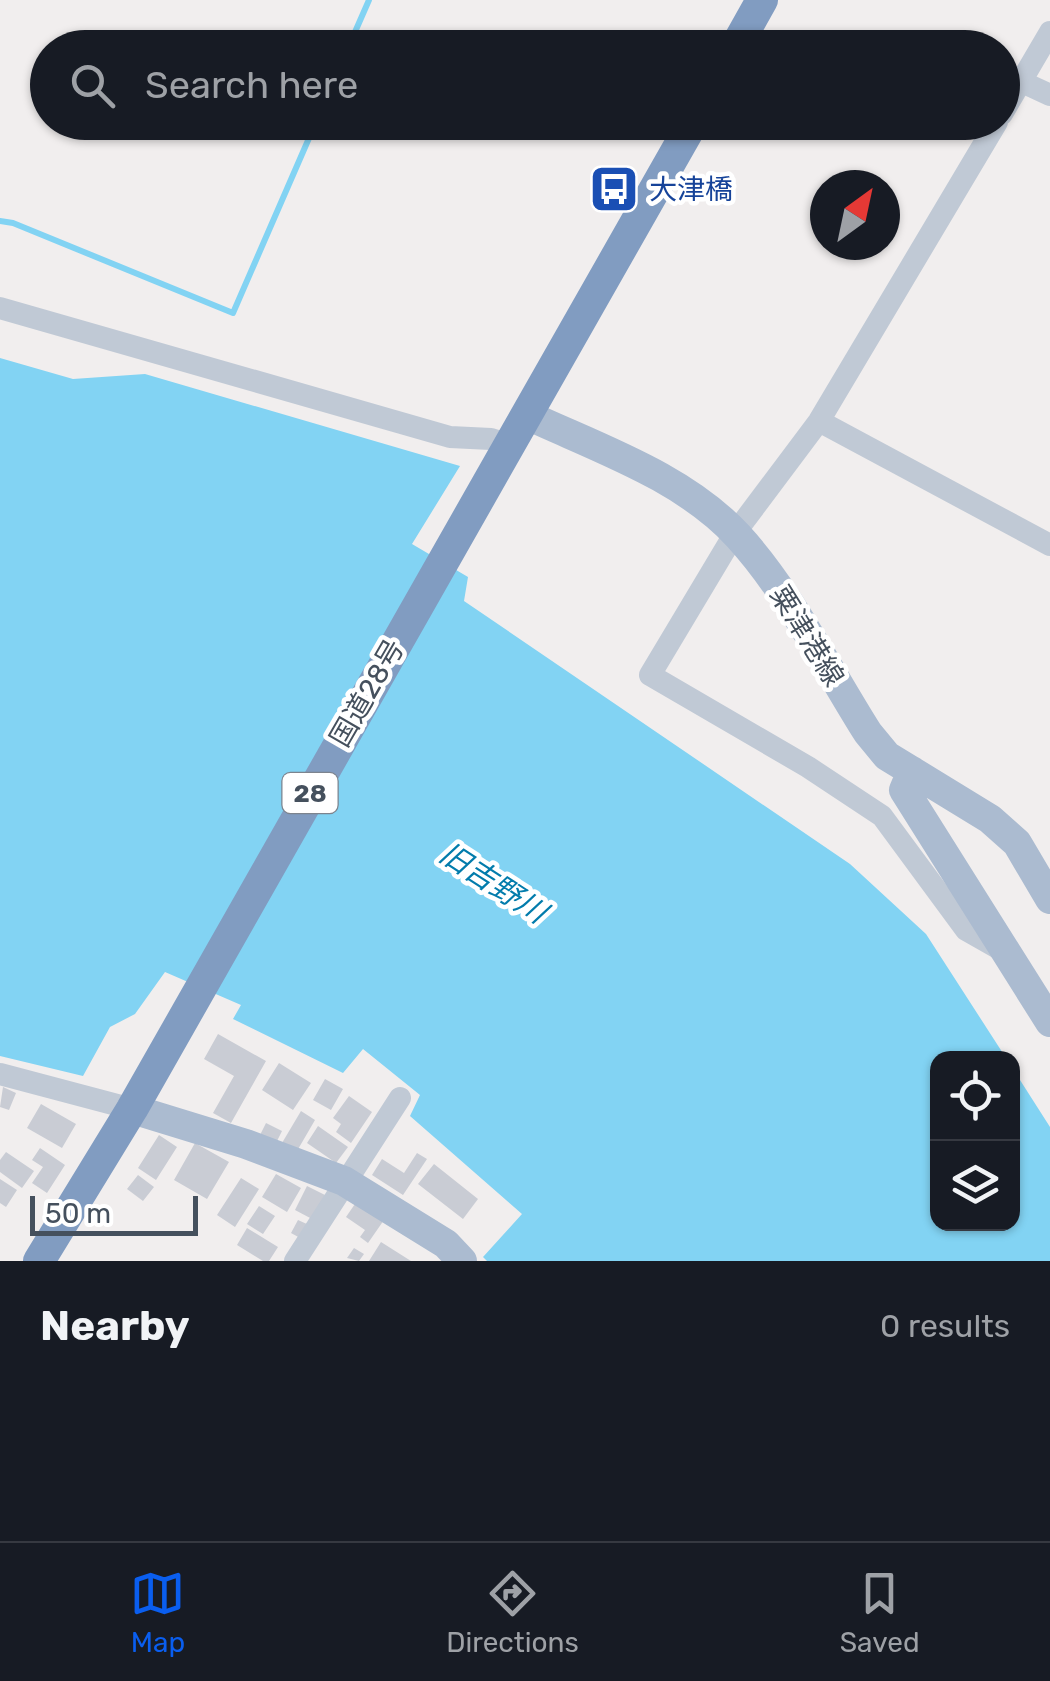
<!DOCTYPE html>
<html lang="en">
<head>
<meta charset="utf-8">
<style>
  body { margin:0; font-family:Rubik,"Noto Sans JP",sans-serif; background:#20242c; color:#f1f3f6 }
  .controls { position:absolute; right:30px; bottom:30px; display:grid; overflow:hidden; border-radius:20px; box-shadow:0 2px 8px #0004 }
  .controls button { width:90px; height:90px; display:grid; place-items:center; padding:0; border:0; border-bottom:2px solid #363941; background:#171b24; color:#f1f3f6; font:50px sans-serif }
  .compass { position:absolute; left:810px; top:170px; width:90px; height:90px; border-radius:50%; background:#171b24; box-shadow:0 2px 8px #0004; rotate:33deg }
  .scale { position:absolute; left:30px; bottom:25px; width:168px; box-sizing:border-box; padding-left:10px; border:5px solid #45505d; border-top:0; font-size:28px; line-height:35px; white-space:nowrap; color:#45505d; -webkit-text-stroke:8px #fff; paint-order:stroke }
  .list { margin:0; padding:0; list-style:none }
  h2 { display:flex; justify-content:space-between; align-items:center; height:130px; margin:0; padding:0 40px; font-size:42px }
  h2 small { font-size:32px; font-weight:400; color:#9ea1a6 }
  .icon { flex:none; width:55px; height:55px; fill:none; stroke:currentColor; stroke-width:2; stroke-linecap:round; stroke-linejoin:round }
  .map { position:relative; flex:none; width:1050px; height:1261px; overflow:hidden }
  .search { position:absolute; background:#171b24; box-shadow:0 2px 8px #0004; left:30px; right:30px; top:30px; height:110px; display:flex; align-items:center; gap:25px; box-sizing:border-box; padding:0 35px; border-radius:55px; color:#9ea1a6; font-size:38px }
  .sheet { height:280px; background:#171b24 }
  nav { display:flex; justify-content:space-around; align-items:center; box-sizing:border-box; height:140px; border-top:2px solid #363941; background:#171b24; font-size:28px; color:#9ea1a6 }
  nav a { display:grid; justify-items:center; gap:5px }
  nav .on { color:#0a5eef }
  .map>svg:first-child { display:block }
  .water { fill:#82d3f3 }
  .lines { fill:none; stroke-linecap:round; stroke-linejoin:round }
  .stream { stroke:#82d3f3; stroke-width:6 }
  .building { fill:#c9ccd4 }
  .minor { stroke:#c0c9d5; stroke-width:22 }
  .major { stroke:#abbbd0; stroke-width:30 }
  .highway { stroke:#819cc1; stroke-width:32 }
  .labels { text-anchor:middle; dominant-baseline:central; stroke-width:9; stroke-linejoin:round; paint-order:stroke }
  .shield { fill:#fff; stroke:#7d848e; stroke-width:2.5 }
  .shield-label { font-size:25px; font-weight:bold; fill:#45505d }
  .transit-label { font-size:28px; fill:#164399; stroke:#fff; text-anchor:start }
  .street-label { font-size:28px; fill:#45505d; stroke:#fff }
  .water-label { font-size:30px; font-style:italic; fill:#027cac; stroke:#fff }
</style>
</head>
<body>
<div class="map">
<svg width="1050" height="1261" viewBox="0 0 1050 1261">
  <rect width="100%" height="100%" fill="#f1eeee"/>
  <path class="water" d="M0,358l73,21 72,-5 315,92 -48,78 56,33 -4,24 386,263 76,70 80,124h-68v166h74l1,-155 37,58v134h-563l-4,-4 39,-43 -112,-98 10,-21 -57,-46 -20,24 -110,-54 8,-14 -76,-33 -30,42 -25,13 -27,49 -83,-20z"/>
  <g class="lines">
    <path class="stream" d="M348,48l21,-48
      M0,221l13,2 220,90 83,-191"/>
  </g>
  <path class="building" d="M218,1034l48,27 -35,62 -18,-10 21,-37 -30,-17z
    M279,1063l32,20 -18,27 -31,-20z
    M325,1079l18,10 -12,21 -18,-10z
    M3,1087l13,6 -7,17 -9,-3z
    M349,1096l23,16 -21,31 -15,-11 5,-8 -8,-6z
    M41,1104l35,20 -14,24 -35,-20z
    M301,1111l14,9 -18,31 -15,-8z
    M266,1123l16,8 -7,14 -16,-8z
    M318,1126l30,21 -12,16 -29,-20z
    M159,1135l18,12 -21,33 -18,-12z
    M195,1143l34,19 -22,37 -33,-19z
    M40,1148l25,17 -18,28 -15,-10 11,-16 -11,-7z
    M6,1152l28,19 -12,17 -22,-16v-12z
    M417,1153l10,6 -24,36 -31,-20 10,-16 22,14z
    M434,1164l44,35 -15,20 -45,-35z
    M276,1174l25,14 -14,24 -25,-15z
    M138,1175l16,12 -11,14 -16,-12z
    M241,1178l18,11 -24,38 -18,-12z
    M0,1179l17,11 -11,17 -6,-4z
    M307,1186l18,9 -13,24 -17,-9z
    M357,1201l27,19 -16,23 -8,-6 5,-7 -19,-13z
    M259,1206l16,10 -12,18 -16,-10z
    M298,1220l11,5 -7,14 -11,-6z
    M247,1228l31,19 -9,14h-6l-26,-16z
    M381,1242l30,19h-42z
    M354,1248l10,6 -5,7 -12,-3z"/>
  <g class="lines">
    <path class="minor" d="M1022,82l28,13
      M1002,114l48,-82
      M997,122l-178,299 -84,112 -85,142 158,92 74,49 84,114 37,21
      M0,308l450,129 41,2 19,6
      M819,421l231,124
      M0,1074l132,35
      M295,1261l105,-163"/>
    <path class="major" d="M527,415c71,33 157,62 211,121 50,54 90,134 130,197l19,23 103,63 27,24 33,56
      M912,771l-8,19 146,232
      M132,1109l114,35 98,37 102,63 16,17"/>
    <path class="highway" d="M735,48l27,-48
      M39,1261l93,-152 561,-987"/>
  </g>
  <defs>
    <g id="bus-square" transform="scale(2.5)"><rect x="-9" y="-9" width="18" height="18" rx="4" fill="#1a4fb4" stroke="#fff"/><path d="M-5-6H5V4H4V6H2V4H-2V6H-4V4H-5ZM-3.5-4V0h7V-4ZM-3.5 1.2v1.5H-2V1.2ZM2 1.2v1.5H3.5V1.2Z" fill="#fff"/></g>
  </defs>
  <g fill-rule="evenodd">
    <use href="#bus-square" x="614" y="189"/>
  </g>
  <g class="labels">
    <rect class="shield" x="282.5" y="773" width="55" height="40" rx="8"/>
    <g class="shield-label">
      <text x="310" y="793">28</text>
    </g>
    <g class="transit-label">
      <text x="649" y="189">大津橋</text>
    </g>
    <g class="street-label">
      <text transform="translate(807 636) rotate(58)">粟津港線</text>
      <text transform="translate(367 693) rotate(-60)">国道28号</text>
    </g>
    <g class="water-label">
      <text transform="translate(493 883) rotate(33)">旧吉野川</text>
    </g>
  </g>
</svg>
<div class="controls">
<button><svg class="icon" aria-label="locate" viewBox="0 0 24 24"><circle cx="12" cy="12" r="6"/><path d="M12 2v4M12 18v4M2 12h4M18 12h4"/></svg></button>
<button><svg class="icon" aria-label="layers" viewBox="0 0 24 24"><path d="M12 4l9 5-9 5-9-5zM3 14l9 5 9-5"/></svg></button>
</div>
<svg class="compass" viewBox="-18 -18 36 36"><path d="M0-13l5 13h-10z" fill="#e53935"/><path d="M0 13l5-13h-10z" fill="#9ea1a6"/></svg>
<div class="scale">50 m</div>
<div class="search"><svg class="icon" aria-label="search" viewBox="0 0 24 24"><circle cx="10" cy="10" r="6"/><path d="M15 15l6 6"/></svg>Search here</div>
</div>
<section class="sheet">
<h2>Nearby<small>0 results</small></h2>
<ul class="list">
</ul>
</section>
<nav>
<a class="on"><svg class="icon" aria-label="map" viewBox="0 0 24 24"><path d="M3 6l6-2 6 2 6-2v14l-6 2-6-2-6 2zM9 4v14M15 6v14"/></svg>Map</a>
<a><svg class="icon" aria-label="directions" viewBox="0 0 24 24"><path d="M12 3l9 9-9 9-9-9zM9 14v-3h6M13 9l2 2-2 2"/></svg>Directions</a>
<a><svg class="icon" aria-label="saved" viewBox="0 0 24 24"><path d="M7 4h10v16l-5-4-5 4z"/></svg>Saved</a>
</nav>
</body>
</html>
